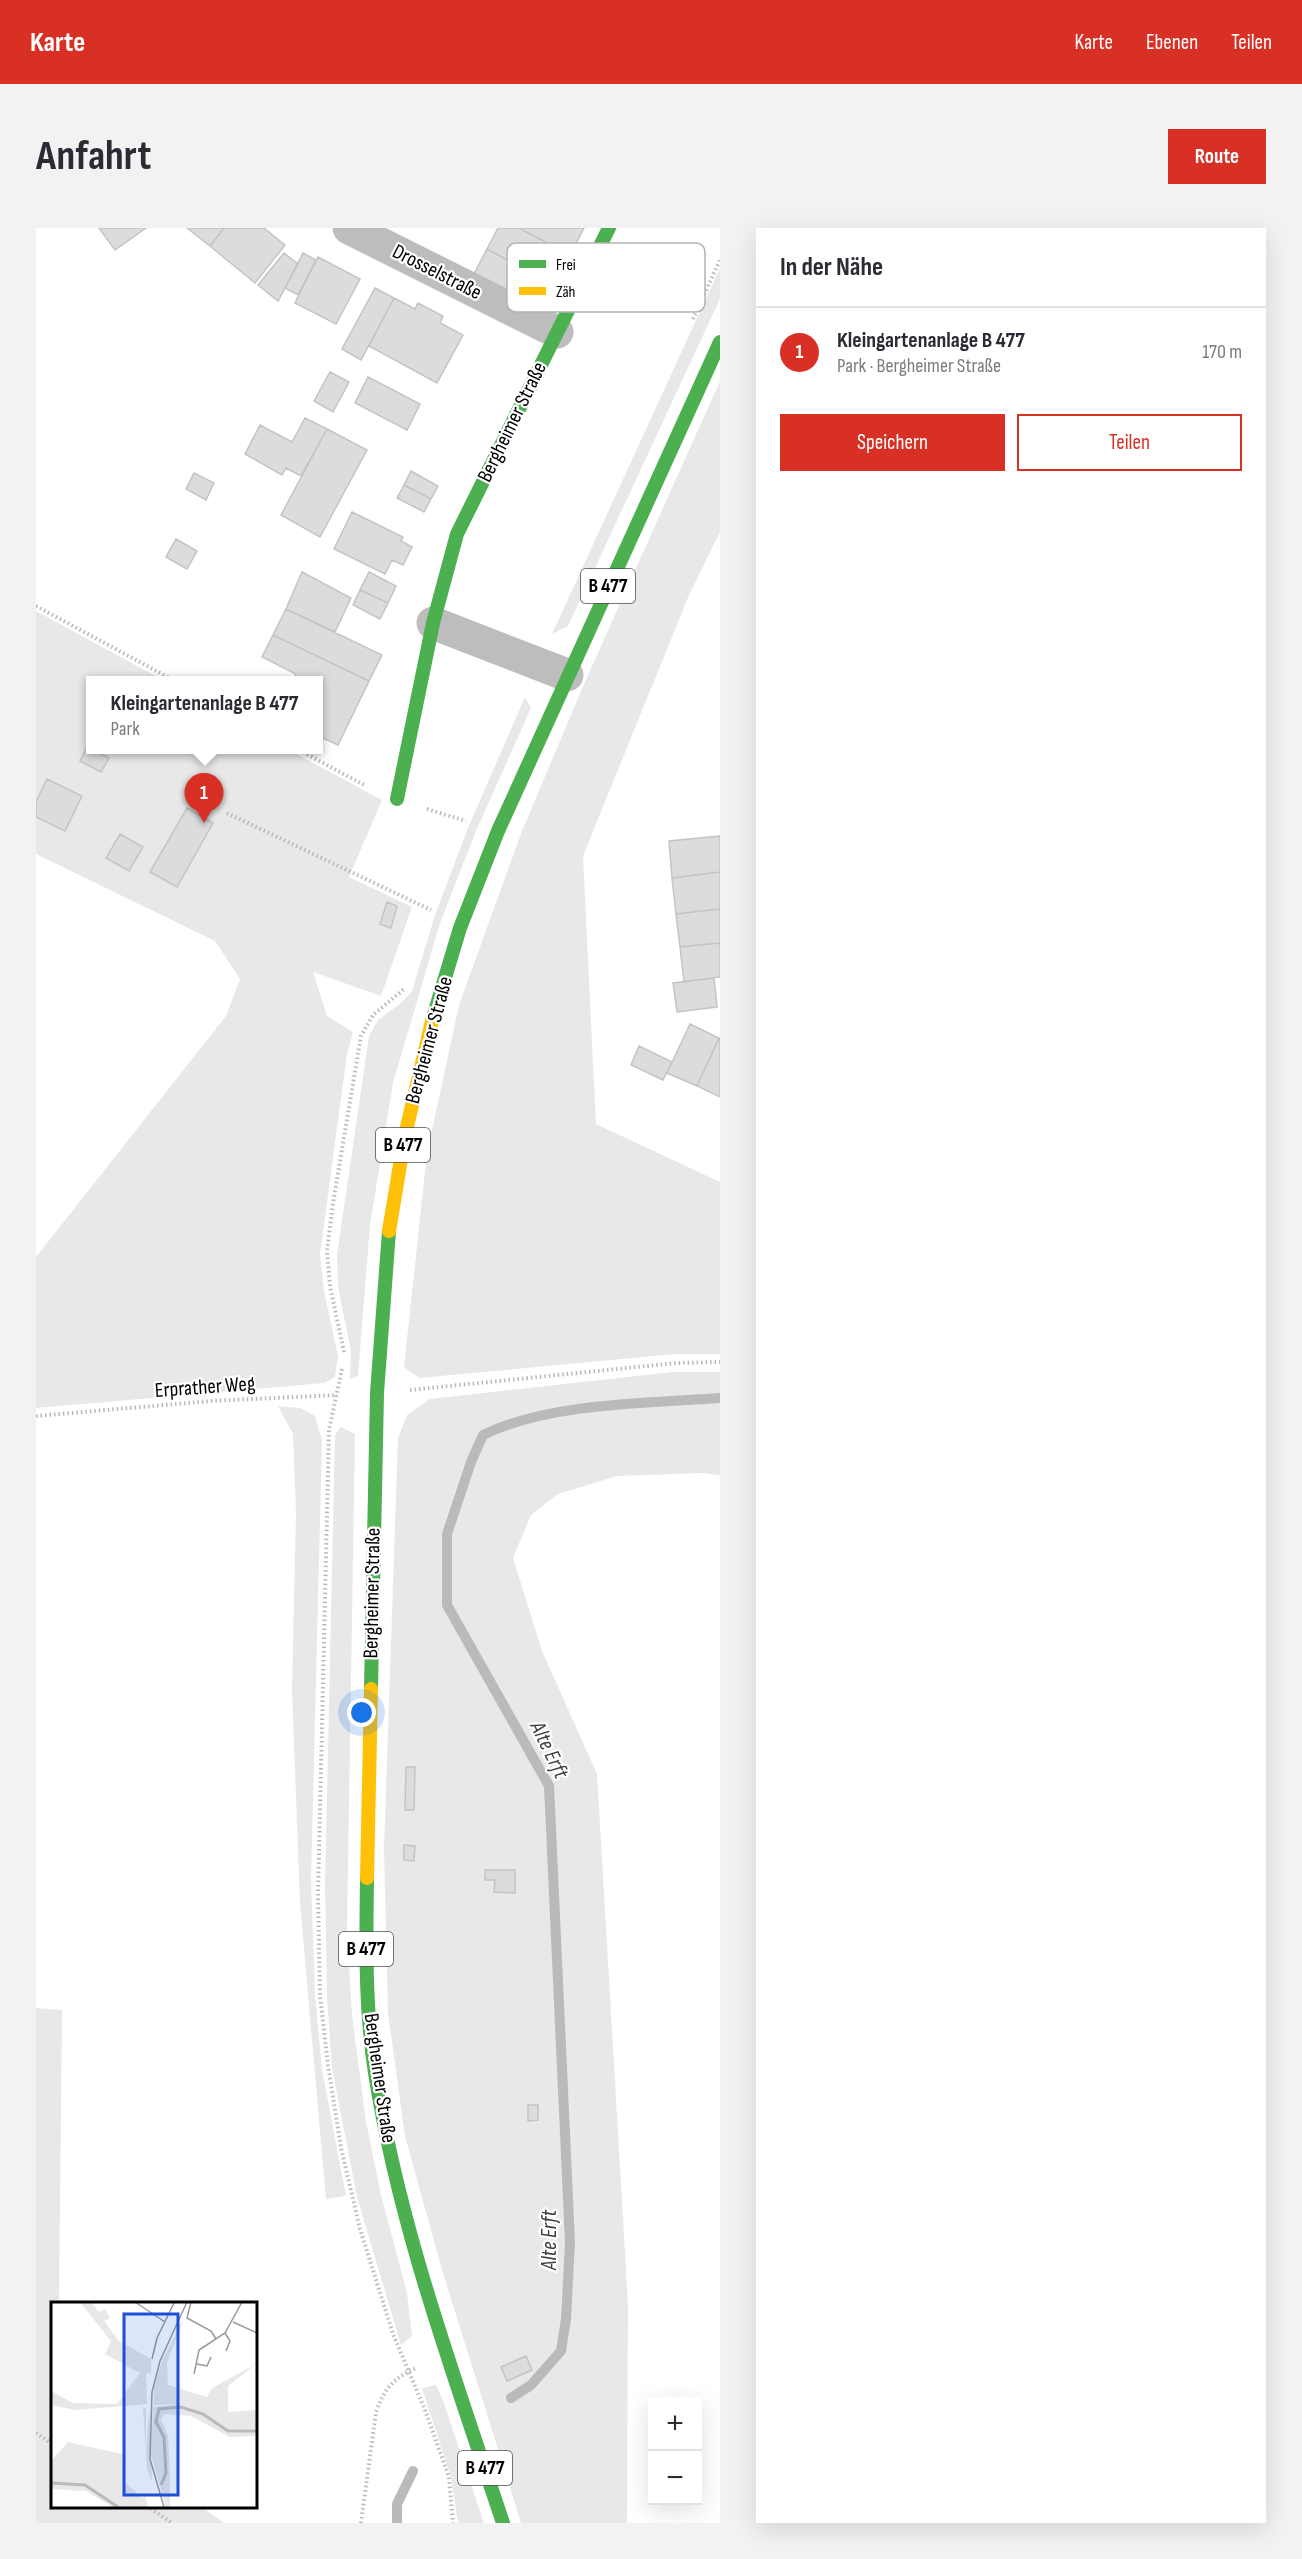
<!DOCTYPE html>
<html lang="de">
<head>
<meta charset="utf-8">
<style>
  body { margin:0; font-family:"Sofia Sans Condensed",sans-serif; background:#f2f2f3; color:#2b2b33 }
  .controls { position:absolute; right:18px; bottom:18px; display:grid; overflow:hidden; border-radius:0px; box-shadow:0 6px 24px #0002 }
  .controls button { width:54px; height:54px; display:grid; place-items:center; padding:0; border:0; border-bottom:2px solid #e1e1e2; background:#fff; color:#2b2b33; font:30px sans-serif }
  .you { position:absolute; left:326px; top:1485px; width:21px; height:21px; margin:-15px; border:4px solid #fff; border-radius:50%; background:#1a73e8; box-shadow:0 0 0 9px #1a73e833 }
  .badge { display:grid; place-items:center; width:39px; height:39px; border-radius:50%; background:#d93025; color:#fff; font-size:20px; font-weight:700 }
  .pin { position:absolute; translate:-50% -50px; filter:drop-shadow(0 2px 3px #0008) }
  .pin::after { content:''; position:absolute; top:32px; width:21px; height:18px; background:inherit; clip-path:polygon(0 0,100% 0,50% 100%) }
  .popup { position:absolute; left:50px; top:448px; width:237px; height:78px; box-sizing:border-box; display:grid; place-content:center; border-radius:0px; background:#fff; filter:drop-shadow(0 2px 4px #0005); font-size:20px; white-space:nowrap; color:#7c7c81 }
  .popup b { font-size:22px; color:#2b2b33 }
  .popup::after { content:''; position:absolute; left:50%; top:100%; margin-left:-12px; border:12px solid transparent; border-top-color:#fff }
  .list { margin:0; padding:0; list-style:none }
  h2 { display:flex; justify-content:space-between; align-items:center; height:78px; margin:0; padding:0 24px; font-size:26px }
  h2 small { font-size:20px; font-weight:400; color:#7c7c81 }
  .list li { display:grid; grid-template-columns:39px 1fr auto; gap:18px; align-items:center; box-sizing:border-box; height:90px; padding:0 24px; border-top:2px solid #e1e1e2 }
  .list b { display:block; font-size:22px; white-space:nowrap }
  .list p { margin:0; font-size:20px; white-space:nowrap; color:#7c7c81 }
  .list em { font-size:20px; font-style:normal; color:#7c7c81 }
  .actions { display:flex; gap:12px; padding:18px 24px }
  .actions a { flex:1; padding:14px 0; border:2px solid #d93025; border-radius:0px; text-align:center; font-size:21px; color:#d93025 }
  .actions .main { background:#d93025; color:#fff }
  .map { position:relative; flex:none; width:684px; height:2295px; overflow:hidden; border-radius:0px }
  header { display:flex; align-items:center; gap:36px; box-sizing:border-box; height:84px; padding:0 30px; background:#d93025; color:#fff }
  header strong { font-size:28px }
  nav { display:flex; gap:33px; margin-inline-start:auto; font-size:21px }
  .intro { display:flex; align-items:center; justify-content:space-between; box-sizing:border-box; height:144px; padding:0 36px }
  h1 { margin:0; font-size:42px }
  .button { padding:15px 27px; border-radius:0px; background:#d93025; color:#fff; font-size:21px; font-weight:700 }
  main { display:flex; gap:36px; padding:0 36px }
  aside { flex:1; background:#fff; border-radius:0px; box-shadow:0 6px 24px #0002 }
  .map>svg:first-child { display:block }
  .green { fill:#e8e8e8 }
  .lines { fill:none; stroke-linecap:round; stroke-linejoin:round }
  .stream { stroke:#bababa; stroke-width:10 }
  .building { fill:#dcdcdc; stroke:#c4c4c4; stroke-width:1.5 }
  .path { stroke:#b8b8b8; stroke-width:4; stroke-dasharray:1.5 3; stroke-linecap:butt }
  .street { stroke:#bdbdbd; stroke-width:33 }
  .fast { stroke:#4caf50; stroke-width:14 }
  .slow { stroke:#ffc107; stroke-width:14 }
  .labels { text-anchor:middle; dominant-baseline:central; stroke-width:4.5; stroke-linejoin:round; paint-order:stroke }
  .shield { fill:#fff; stroke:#4c4c4c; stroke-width:1.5 }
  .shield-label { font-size:20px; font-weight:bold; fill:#000 }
  .street-label { font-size:21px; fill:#000; stroke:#fff }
  .water-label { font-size:22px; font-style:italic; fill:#3e3e3e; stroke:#fff }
  .inset-river { fill:none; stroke:#bababa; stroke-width:3 }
  .inset-road { fill:none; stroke:#999; stroke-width:1.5 }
  .view { fill:#1d4ed8; fill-opacity:0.15; stroke:#1d4ed8; stroke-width:3 }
  .inset-edge { fill:none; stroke:#000; stroke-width:3 }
  .key { fill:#fff; stroke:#b2b2b2; stroke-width:1.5 }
  .key-label { font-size:16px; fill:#000 }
</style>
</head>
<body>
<header>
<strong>Karte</strong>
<nav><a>Karte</a><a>Ebenen</a><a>Teilen</a></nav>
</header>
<div class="intro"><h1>Anfahrt</h1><a class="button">Route</a></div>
<main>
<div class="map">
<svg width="684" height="2295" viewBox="0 0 684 2295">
  <rect width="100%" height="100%" fill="#fff"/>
  <path class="green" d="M684,40v31l-152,327 -16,8z
    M684,153v151l-31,63 -106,261 13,268 124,58v172h-45l-256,24 -15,-11 23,-214 32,-148 63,-174 62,-147z
    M0,383l127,69h-73v70h199l93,50 -33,77 63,30 -31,89 -68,-24 14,44 26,16 -6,22 -27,200 4,37 14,65 -3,21 -11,6 -288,25v-151l190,-241 14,-37 -25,-38 -179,-87z
    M489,469l6,11 -55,123 -36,92 -47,160 -23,142 -12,151 -8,3 1,-28 -13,-64 -1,-32 32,-219 9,-16 23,-17 11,-12 23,-76 33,-87z
    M637,1144h47v103l-18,-2 -85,3 -59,18 -27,21 -18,43 29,93 55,123 31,530 -1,219h-106l-79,-253 -37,-134 -17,-123 -4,-165 14,-410 9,-23 23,-16z
    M242,1178l22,2 15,8 7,24 -11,439 4,116 7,74 24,127 -20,3 -26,-296 -8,-214 4,-175 -3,-80z
    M305,1199l14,7 -8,494 5,87 14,107 15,73 26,98 5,43 -11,9 -44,-148 -25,-129 -5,-71 -2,-113 10,-449z
    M0,1780l26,2 -3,294h-7v202l150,1 22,16h-188z
    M400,2157l8,18 40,120h-26l-7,-46 -29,-89z"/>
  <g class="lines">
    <path class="stream" d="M475,2170l20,-13 30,-34 5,-32 4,-77 -21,-456 -102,-181v-71l24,-72 12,-27c65,-32 164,-32 237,-37
      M361,2295v-19l16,-33"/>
  </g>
  <path class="building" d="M63,0h47l-31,22z
    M151,0h37l-14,18z
    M188,0h40l21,17 -30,38 -45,-37z
    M462,0h21l51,27 -16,30 -67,-36z
    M483,0h65l-14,27z
    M451,21l42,23 -12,24 -43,-22z
    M248,25l14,11 -20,37 -20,-16z
    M267,25l13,7 -18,35 -13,-7z
    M282,29l42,22 -24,45 -41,-21z
    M339,60l19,10 -33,62 -19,-11z
    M358,70l21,11 3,-6 25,13 -3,7 23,12 -26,48 -68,-37z
    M294,144l19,10 -16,30 -19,-11z
    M332,149l52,27 -13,26 -52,-27z
    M269,190l22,11 -26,47 -15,-8 -4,7 -37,-21 15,-29 32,17z
    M291,201l40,21 -47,87 -39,-22z
    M375,243l27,15 -7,13 -27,-14z
    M158,245l20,10 -8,17 -20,-11z
    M368,257l27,14 -7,13 -27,-14z
    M316,284l51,25 -2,4 11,6 -9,18 -11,-5 -7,14 -51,-25z
    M140,311l21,12 -10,18 -21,-12z
    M266,344l49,26 -16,34 -49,-23z
    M333,344l27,14 -8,17 -28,-13z
    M324,362l28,13 -8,16 -27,-14z
    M250,381l96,46 -13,26 -96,-46z
    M237,407l96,46 -31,64 -20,-9v-56h-25l3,-6 -34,-17z
    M51,519l22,11 -8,14 -21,-11z
    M11,551l35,17 -17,35 -29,-14v-15z
    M169,551l8,6 -10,12 -7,-5z
    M151,580l26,15 -36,64 -27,-15z
    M84,606l23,13 -14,24 -23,-13z
    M684,608v36l-48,6 -3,-37z
    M684,644v37l-44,5 -4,-36z
    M351,674l10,4 -6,22 -11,-4z
    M684,681v34l-40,4 -4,-33z
    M684,715v34l-36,5 -4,-35z
    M678,750l3,29 -40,5 -4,-29z
    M654,796l29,14 -22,48 -30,-13z
    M683,810l1,1v58l-23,-11z
    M603,818l33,16 -9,18 -32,-15z
    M370,1539h9l-1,43h-9z
    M368,1617l11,1 -1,15 -10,-1z
    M449,1642h30v23l-21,-1 1,-12h-10z
    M492,1877h10v15l-10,1z
    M490,2128l6,14 -25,11 -6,-14z"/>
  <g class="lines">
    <path class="path" d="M657,91l27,-59
      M0,378l137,74
      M263,522l65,35
      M391,581l39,12
      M191,585l204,97
      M308,1124l-14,-66 -3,-35 6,-48 28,-167 12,-21 31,-26
      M306,1141l-13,61 -11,466 2,99 8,70 13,83 19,81 33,105 32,76 24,67 4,46
      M374,1162l266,-27 44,-1
      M0,1188l175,-15 126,-6
      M0,2205l16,11
      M111,2278l25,17
      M325,2295l15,-111c7,-22 19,-36 41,-44"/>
    <path class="street" d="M313,0l208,104
      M397,395l134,52"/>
    <path class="fast" d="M361,571l36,-176 24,-89 152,-306
      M396,793l28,-93 38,-97 222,-489
      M335,1461l6,-296 12,-162
      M331,1650c-1,65 -2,131 8,195 24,154 79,302 128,450"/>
    <path class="slow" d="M353,1003l16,-96 27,-114
      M331,1650l4,-189"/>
  </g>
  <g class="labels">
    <g class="shield">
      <rect x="545" y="341" width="54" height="34" rx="4.5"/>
      <rect x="340" y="900" width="54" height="34" rx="4.5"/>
      <rect x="303" y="1704" width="54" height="34" rx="4.5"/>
      <rect x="422" y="2223" width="54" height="34" rx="4.5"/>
    </g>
    <g class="shield-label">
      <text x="572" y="358">B 477</text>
      <text x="367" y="917">B 477</text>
      <text x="330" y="1721">B 477</text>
      <text x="449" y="2240">B 477</text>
    </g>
    <g class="street-label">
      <text transform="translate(401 44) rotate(27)">Drosselstraße</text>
      <text transform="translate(476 194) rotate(-64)">Bergheimer Straße</text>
      <text transform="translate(393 812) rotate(-75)">Bergheimer Straße</text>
      <text transform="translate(169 1159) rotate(-4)">Erprather Weg</text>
      <text transform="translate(336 1365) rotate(-89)">Bergheimer Straße</text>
      <text transform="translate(344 1850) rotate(82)">Bergheimer Straße</text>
    </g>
    <g class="water-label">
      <text transform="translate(513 1522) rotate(64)">Alte Erft</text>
      <text transform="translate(513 2012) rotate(-90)">Alte Erft</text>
    </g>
  </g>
  <g transform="translate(15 2074)">
    <rect width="206" height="206" fill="#fff"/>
    <path d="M29,0h11l8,10 6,-3 5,9 -6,3 15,20 32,18v15l-5,-1 1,31 -72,6 -24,-5v-14l22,12 44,1 23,-31 -35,-19 6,-13zM134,14l-18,47 1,22 39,12 5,-9 44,-24 -28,22v26l28,-2v26l-26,1 -39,-21 -26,-2 -4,5 7,17 2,42v29h-4l-15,-52 2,-48 28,-3 -27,1v-18l8,-26zM92,105l3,2v46l3,-46 3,72 -5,-12zM17,140l58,13 -1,28 18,15 2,-3 3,12h-35l-27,-16 -35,-2v-28z" fill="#e8e8e8"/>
    <path class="inset-river" d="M0,181l34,2 33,22M110,183l5,-12 -2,-36 -8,-15 3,-13 22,-2 22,7 25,17h29"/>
    <path class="inset-road" d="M84,0l30,20M140,0l-4,16 24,13 5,8M182,20l24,11M174,31l5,8 -4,10M101,57l5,-21 17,-35M146,62l10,2 4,-9M143,72l5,-24 26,-17 17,-31M113,205l-14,-48 2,-67 8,-31 27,-59"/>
    <path class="view" d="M73,12h54v181h-54z"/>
    <rect width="206" height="206" class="inset-edge"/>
  </g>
  <rect x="471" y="15" width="198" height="69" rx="9" class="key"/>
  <rect x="483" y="32" width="27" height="8" fill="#4caf50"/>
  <rect x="483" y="59" width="27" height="8" fill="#ffc107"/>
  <g class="key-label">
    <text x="520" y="42">Frei</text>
    <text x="520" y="69">Zäh</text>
  </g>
</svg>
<div class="controls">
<button>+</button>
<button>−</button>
</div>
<div class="you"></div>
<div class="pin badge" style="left:168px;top:595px">1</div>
<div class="popup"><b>Kleingartenanlage B 477</b>Park</div>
</div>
<aside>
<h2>In der Nähe<small></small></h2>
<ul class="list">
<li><span class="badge">1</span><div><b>Kleingartenanlage B 477</b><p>Park · Bergheimer Straße</p></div><em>170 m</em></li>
</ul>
<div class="actions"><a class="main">Speichern</a><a>Teilen</a></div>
</aside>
</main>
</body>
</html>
